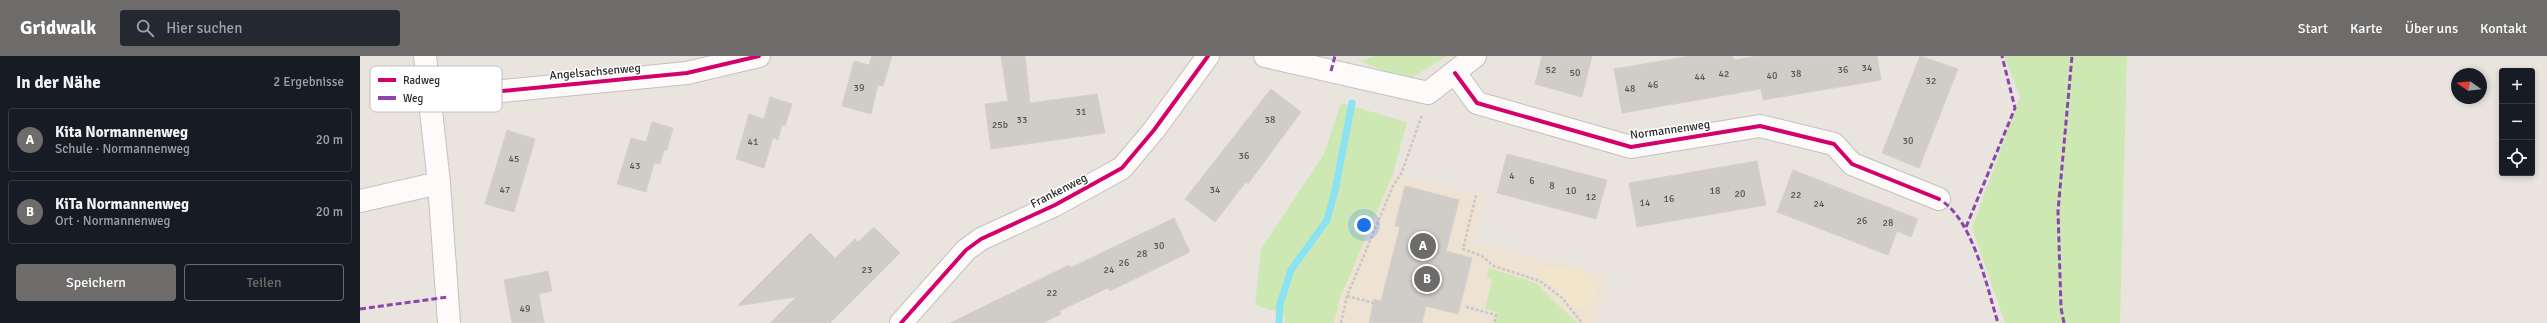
<!DOCTYPE html>
<html lang="de">
<head>
<meta charset="utf-8">
<style>
  body { margin:0; font-family:Signika,sans-serif; background:#242831; color:#f1f3f6 }
  .controls { position:absolute; right:12px; top:12px; display:grid; overflow:hidden; border-radius:4px; box-shadow:0 2px 6px #0003 }
  .controls button { width:36px; height:36px; display:grid; place-items:center; padding:0; border:0; border-bottom:1px solid #363941; background:#171b24; color:#f1f3f6; font:20px sans-serif }
  .compass { position:absolute; left:2091px; top:12px; width:36px; height:36px; border-radius:50%; background:#171b24; box-shadow:0 2px 6px #0003; rotate:284deg }
  .you { position:absolute; left:1004px; top:169px; width:14px; height:14px; margin:-10px; border:3px solid #fff; border-radius:50%; background:#1a73e8; box-shadow:0 0 0 6px #1a73e833 }
  .badge { display:grid; place-items:center; width:26px; height:26px; border-radius:50%; background:#6e6c6a; color:#fff; font-size:13px; font-weight:700 }
  .pin { position:absolute; translate:-50% -50%; border:2px solid #fff; box-shadow:0 1px 4px #0006 }
  .list { margin:0; padding:0; list-style:none }
  h2 { display:flex; justify-content:space-between; align-items:center; height:52px; margin:0; padding:0 16px; font-size:17px }
  h2 small { font-size:13px; font-weight:400; color:#9ea1a6 }
  .list li { display:grid; grid-template-columns:26px 1fr auto; gap:12px; align-items:center; box-sizing:border-box; height:64px; margin:0 8px 8px; padding:0 8px; border:1px solid #363941; border-radius:4px }
  .list b { display:block; font-size:15px; white-space:nowrap }
  .list p { margin:0; font-size:13px; white-space:nowrap; color:#9ea1a6 }
  .list em { font-size:13px; font-style:normal; color:#9ea1a6 }
  .actions { display:flex; gap:8px; padding:12px 16px }
  .actions a { flex:1; padding:9px 0; border:1px solid #6e6c6a; border-radius:4px; text-align:center; font-size:14px; color:#6e6c6a }
  .actions .main { background:#6e6c6a; color:#fff }
  .icon { flex:none; width:22px; height:22px; fill:none; stroke:currentColor; stroke-width:2; stroke-linecap:round; stroke-linejoin:round }
  .map { position:relative; flex:none; width:2187px; height:267px; overflow:hidden }
  header { display:flex; align-items:center; gap:24px; box-sizing:border-box; height:56px; padding:0 20px; background:#6e6c6a; color:#fff }
  header strong { font-size:19px }
  nav { display:flex; gap:22px; margin-inline-start:auto; font-size:14px }
  .search { width:280px; height:36px; background:#242831; display:flex; align-items:center; gap:10px; box-sizing:border-box; padding:0 14px; border-radius:4px; color:#9ea1a6; font-size:15px }
  main { display:flex }
  aside { flex:1; background:#171b24 }
  .map>svg:first-child { display:block }
  .education { fill:#eee2d3 }
  .green { fill:#cee8b4 }
  .sand { fill:#f1e6cb }
  .lines { fill:none; stroke-linecap:round; stroke-linejoin:round }
  .stream { stroke:#8be2f3; stroke-width:7 }
  .building { fill:#d0cdc9; stroke:#d5d0cb }
  .minor-casing { stroke:#c3c1c1; stroke-width:24 }
  .path { stroke:#c8c7c7; stroke-width:2.5; stroke-dasharray:3 2; stroke-linecap:butt }
  .minor { stroke:#fcfbfa; stroke-width:22 }
  .quiet { stroke:#8e44ad; stroke-width:3; stroke-dasharray:6 3; stroke-linecap:butt }
  .cycleway-casing { stroke:#fff; stroke-width:6 }
  .cycleway { stroke:#d6006c; stroke-width:4 }
  .labels { text-anchor:middle; dominant-baseline:central; stroke-width:3; stroke-linejoin:round; paint-order:stroke }
  .number-label { font-size:10px; fill:#555453 }
  .street-label { font-size:12px; fill:#2b2b2b; stroke:#fff }
  .key { fill:#fff; stroke:#bfbfbf; stroke-width:1 }
  .key-label { font-size:11px; fill:#2b2b2b }
</style>
</head>
<body>
<header>
<strong>Gridwalk</strong>
<div class="search"><svg class="icon" aria-label="search" viewBox="0 0 24 24"><circle cx="10" cy="10" r="6"/><path d="M15 15l6 6"/></svg>Hier suchen</div>
<nav><a>Start</a><a>Karte</a><a>Über uns</a><a>Kontakt</a></nav>
</header>
<main>
<aside>
<h2>In der Nähe<small>2 Ergebnisse</small></h2>
<ul class="list">
<li><span class="badge">A</span><div><b>Kita Normannenweg</b><p>Schule · Normannenweg</p></div><em>20 m</em></li>
<li><span class="badge">B</span><div><b>KiTa Normannenweg</b><p>Ort · Normannenweg</p></div><em>20 m</em></li>
</ul>
<div class="actions"><a class="main">Speichern</a><a>Teilen</a></div>
</aside>
<div class="map">
<svg width="2187" height="267" viewBox="0 0 2187 267">
  <rect width="100%" height="100%" fill="#eae4df"/>
  <path class="education" d="M1033,118l91,23 -11,46 133,32 -9,48h-263l6,-25z"/>
  <path class="green" d="M1015,0h72l-39,24 -48,-19z
    M1644,0h123l-7,267h-115l-33,-95 48,-131z
    M981,47l66,19 -14,52 -53,124 -6,25h-49l-1,-9 -29,-9 6,-56 63,-95z
    M1129,212l47,15 41,40h-83l3,-11 -12,-3 7,-29 -5,-2z"/>
  <path class="sand" d="M1190,211c11,0 24,-1 34,6 17,10 12,33 -5,38l-21,-21 -21,-15 3,-5z"/>
  <g class="lines">
    <path class="stream" d="M919,267l1,-19 11,-34 36,-50 8,-29 17,-88"/>
  </g>
  <path class="building" d="M512,0h20l-9,30 -5,-1 -7,29 -29,-8 12,-45 15,4z
    M641,0h24l5,47 67,-9 8,39 -114,16 -6,-45 23,-3z
    M1182,0h50l-10,41 -47,-13z
    M1330,0h43l1,4 23,-4h120l4,24 -118,20 -2,-11 -139,24 -8,-44z
    M1560,0l38,13 -39,99 -37,-15z
    M911,33l30,23 -53,72 -2,-2 -31,40 -30,-23z
    M410,41l22,7 -7,22 -3,-1 -4,15 -5,-2 -9,30 -28,-9 13,-45 15,5z
    M292,66l21,6 -6,22h-3l-4,14 -6,-1 -8,29 -29,-8 14,-46 15,4z
    M147,74l28,9 -21,73 -29,-8z
    M1147,98l100,26 -11,39 -99,-26z
    M1397,105l9,44 -129,22 -8,-44z
    M1433,114l125,49 -7,18 -14,-6 -9,24 -111,-43z
    M1045,130l54,14 -13,51 26,7 -14,56 -32,-8 -4,17h-53l5,-24 7,2 19,-74 -5,-1z
    M814,162l16,34 -80,39 -2,-3 -49,23 2,3 -18,9h-93l119,-58 1,3z
    M514,171l26,26 -70,70h-60l26,-26 -59,9 73,-73 25,25 20,-19 3,3z
    M188,215l4,20 -13,3 5,29h-32l-8,-43z"/>
  <g class="lines">
    <g class="minor-casing">
      <path id="minor" d="M65,0l14,127 10,140
        M905,0l163,37 47,-37
        M1095,17l22,30 154,44 129,-21 74,18 18,20 87,35
        M71,42l256,-25 72,-17
        M0,145l79,-18
        M541,267l65,-73 15,-11 74,-34 67,-37 32,-38 54,-74"/>
    </g>
    <path class="path" d="M1116,139l-13,54 19,7 12,10 46,15 22,17 20,25
      M987,240l27,7
      M1106,251l30,8 -2,8
      M981,267l6,-27 46,-110 9,-14 20,-57"/>
    <use href="#minor" class="minor"/>
    <path class="quiet" d="M971,15l4,-15
      M1576,142c36,15 51,90 62,125
      M1606,171l49,-119 -13,-52
      M0,253l88,-12
      M1704,267l-3,-15 -3,-97 14,-155"/>
    <g class="cycleway-casing">
      <path id="cycleway" d="M1095,17l22,30 154,44 129,-21 74,18 18,20 87,35
        M71,42l256,-25 72,-17
        M541,267l65,-73 15,-11 74,-34 67,-37 32,-38 54,-74"/>
    </g>
    <use href="#cycleway" class="cycleway"/>
  </g>
  <g class="labels">
    <g class="number-label">
      <text x="1507" y="12">34</text>
      <text x="1191" y="14">52</text>
      <text x="1483" y="14">36</text>
      <text x="1215" y="17">50</text>
      <text x="1364" y="18">42</text>
      <text x="1436" y="18">38</text>
      <text x="1412" y="20">40</text>
      <text x="1340" y="21">44</text>
      <text x="1571" y="25">32</text>
      <text x="1293" y="29">46</text>
      <text x="499" y="32">39</text>
      <text x="1270" y="33">48</text>
      <text x="721" y="56">31</text>
      <text x="662" y="64">33</text>
      <text x="910" y="64">38</text>
      <text x="640" y="69">25b</text>
      <text x="1548" y="85">30</text>
      <text x="393" y="86">41</text>
      <text x="884" y="100">36</text>
      <text x="154" y="103">45</text>
      <text x="275" y="110">43</text>
      <text x="1152" y="120">4</text>
      <text x="1172" y="125">6</text>
      <text x="1192" y="130">8</text>
      <text x="145" y="134">47</text>
      <text x="855" y="134">34</text>
      <text x="1211" y="135">10</text>
      <text x="1355" y="135">18</text>
      <text x="1380" y="138">20</text>
      <text x="1436" y="139">22</text>
      <text x="1231" y="141">12</text>
      <text x="1309" y="143">16</text>
      <text x="1285" y="147">14</text>
      <text x="1459" y="148">24</text>
      <text x="1502" y="165">26</text>
      <text x="1528" y="167">28</text>
      <text x="799" y="190">30</text>
      <text x="782" y="198">28</text>
      <text x="764" y="207">26</text>
      <text x="507" y="214">23</text>
      <text x="749" y="214">24</text>
      <text x="692" y="237">22</text>
      <text x="165" y="253">49</text>
    </g>
    <g class="street-label">
      <text transform="translate(235 16) rotate(-5)">Angelsachsenweg</text>
      <text transform="translate(1310 74) rotate(-8)">Normannenweg</text>
      <text transform="translate(699 135) rotate(-27)">Frankenweg</text>
    </g>
  </g>
  <rect x="10" y="10" width="132" height="46" rx="6" class="key"/>
  <rect x="18" y="22" width="18" height="4" fill="#d6006c"/>
  <rect x="18" y="40" width="18" height="4" fill="#8e44ad"/>
  <g class="key-label">
    <text x="43" y="28">Radweg</text>
    <text x="43" y="46">Weg</text>
  </g>
</svg>
<div class="controls">
<button>+</button>
<button>−</button>
<button><svg class="icon" aria-label="locate" viewBox="0 0 24 24"><circle cx="12" cy="12" r="6"/><path d="M12 2v4M12 18v4M2 12h4M18 12h4"/></svg></button>
</div>
<svg class="compass" viewBox="-18 -18 36 36"><path d="M0-13l5 13h-10z" fill="#e53935"/><path d="M0 13l5-13h-10z" fill="#9ea1a6"/></svg>
<div class="you"></div>
<div class="pin badge" style="left:1063px;top:190px">A</div>
<div class="pin badge" style="left:1067px;top:223px">B</div>
</div>
</main>
</body>
</html>
